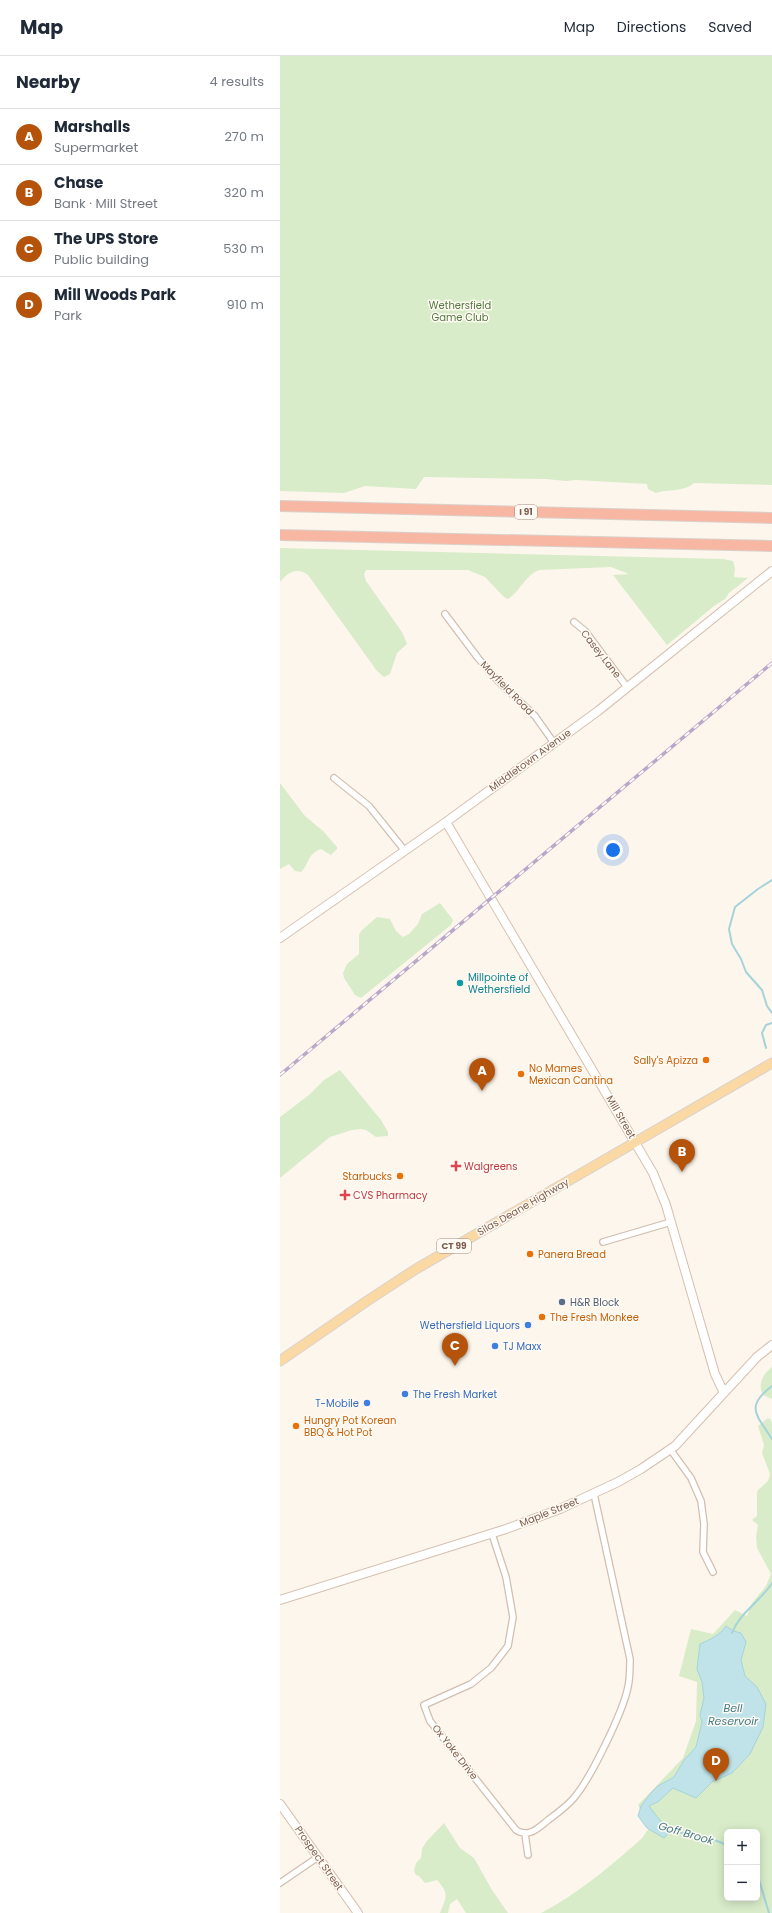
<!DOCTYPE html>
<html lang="en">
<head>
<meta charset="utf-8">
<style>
  body { margin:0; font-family:Poppins,sans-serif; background:#f6f6f7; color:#1f2937 }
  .controls { position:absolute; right:12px; bottom:12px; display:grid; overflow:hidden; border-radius:6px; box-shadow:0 2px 10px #0003 }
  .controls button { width:36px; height:36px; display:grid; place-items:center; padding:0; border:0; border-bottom:1px solid #e0e1e3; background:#fff; color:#1f2937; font:20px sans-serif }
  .you { position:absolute; left:333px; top:794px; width:14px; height:14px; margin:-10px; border:3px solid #fff; border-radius:50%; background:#1a73e8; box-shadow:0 0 0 6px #1a73e833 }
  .badge { display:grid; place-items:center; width:26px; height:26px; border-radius:50%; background:#b45309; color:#fff; font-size:13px; font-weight:700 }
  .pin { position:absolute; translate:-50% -33px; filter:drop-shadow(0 1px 2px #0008) }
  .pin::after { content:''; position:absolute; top:21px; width:14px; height:12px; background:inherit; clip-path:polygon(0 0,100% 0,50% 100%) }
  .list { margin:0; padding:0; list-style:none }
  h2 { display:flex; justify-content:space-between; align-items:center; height:52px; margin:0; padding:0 16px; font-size:17px }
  h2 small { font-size:13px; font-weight:400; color:#747a83 }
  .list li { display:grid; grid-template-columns:26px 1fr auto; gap:12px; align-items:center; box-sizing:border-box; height:56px; padding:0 16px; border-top:1px solid #e0e1e3 }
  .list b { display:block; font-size:15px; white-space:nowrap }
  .list p { margin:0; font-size:13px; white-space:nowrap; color:#747a83 }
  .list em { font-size:13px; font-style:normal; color:#747a83 }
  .map { position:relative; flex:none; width:492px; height:1857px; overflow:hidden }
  header { display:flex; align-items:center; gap:24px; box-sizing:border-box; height:56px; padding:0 20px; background:#fff; border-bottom:1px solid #e0e1e3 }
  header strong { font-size:19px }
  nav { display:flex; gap:22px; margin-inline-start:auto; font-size:14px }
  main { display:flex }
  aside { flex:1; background:#fff }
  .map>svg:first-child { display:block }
  .green { fill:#d8ecc9; fill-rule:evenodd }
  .water { fill:#bfe3e8; stroke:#a5d3da }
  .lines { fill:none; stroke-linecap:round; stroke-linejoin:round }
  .stream { stroke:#a5d3da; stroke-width:2 }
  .street-casing { stroke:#d1beb0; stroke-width:8 }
  .secondary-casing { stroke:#d6c0b0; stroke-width:10 }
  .primary-casing { stroke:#dad1cd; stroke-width:11 }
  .highway-casing { stroke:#dad1cd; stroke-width:12 }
  .street { stroke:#fff; stroke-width:5.5 }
  .secondary { stroke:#fff; stroke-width:8 }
  .primary { stroke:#fbd9a5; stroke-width:9 }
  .highway { stroke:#f7b7a3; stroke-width:10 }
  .rail-casing { stroke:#b9a8c9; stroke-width:3.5 }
  .rail { stroke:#fffaf3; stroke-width:2; stroke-dasharray:6; stroke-linecap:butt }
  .culture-dot { fill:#0f9aa8; stroke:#fffaf3; stroke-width:1.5 }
  .food-dot { fill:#e8710a; stroke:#fffaf3; stroke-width:1.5 }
  .health-dot { fill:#e0444e; stroke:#fffaf3; stroke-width:1.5 }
  .service-dot { fill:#5c6f8a; stroke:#fffaf3; stroke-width:1.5 }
  .shop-dot { fill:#3f7fe0; stroke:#fffaf3; stroke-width:1.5 }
  .labels { text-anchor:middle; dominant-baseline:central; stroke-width:3; stroke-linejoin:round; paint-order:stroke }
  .shield { fill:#fffaf3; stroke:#a28b7f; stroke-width:1 }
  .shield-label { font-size:9px; font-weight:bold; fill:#7a5c4d }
  .park-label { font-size:10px; fill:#537a41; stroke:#fffaf3 }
  .street-label { font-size:10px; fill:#7a5c4d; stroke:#fffaf3 }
  .culture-label { font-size:10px; fill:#0d838f; stroke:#fffaf3; text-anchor:start }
  .food-label { font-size:10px; fill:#c56008; stroke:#fffaf3; text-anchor:start }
  .health-label { font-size:10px; fill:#be3a42; stroke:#fffaf3; text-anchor:start }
  .service-label { font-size:10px; fill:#4e5e75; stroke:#fffaf3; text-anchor:start }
  .shop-label { font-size:10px; fill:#366cbe; stroke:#fffaf3; text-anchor:end }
  .water-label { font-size:11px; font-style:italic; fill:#437c86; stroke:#fffaf3 }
</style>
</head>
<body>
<header>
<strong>Map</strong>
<nav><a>Map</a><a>Directions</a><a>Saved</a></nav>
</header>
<main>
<aside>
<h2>Nearby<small>4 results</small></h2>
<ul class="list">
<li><span class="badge">A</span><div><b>Marshalls</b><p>Supermarket</p></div><em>270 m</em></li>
<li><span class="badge">B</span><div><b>Chase</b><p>Bank · Mill Street</p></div><em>320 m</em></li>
<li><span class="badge">C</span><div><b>The UPS Store</b><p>Public building</p></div><em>530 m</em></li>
<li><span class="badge">D</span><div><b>Mill Woods Park</b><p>Park</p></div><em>910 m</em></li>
</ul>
</aside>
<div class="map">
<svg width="492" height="1857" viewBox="0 0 492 1857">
  <rect width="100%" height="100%" fill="#fdf6ec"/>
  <path class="green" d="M0,0h492v429l-78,-2c-9,9 -27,6 -38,10l-8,-4 -1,-5 -71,-4 -10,1 -20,-2 -122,-2 -8,12 -51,-3 -21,7 -64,-2z
    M0,492l443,11 10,2 2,8 -1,8 14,1 -19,15 -4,6 -11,7 -47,39 -54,-70 16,-1 -18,-7 -72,3c-12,4 -19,21 -31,29l-4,-2 -19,-20 -17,-7h-102l-2,4 2,7 36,51 5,12 -10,9 -7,21 -6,3 -7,-6 -69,-96c-11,-8 -20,-3 -28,7z
    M0,727l25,33 18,15 14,16v2l-6,6 -10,-6c-14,5 -11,14 -20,23l-6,-1 -6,-7 -9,5z
    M160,847l13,17 -2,5 -90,73 -6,-3 -11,-17 -1,-5 4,-9 12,-10v-19l2,-4 16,-14 13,2 6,12 7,6 6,-3 9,-10 4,-10z
    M60,1014l41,50 7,12v4l-12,1 -10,-7 -5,-1 -9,1 -22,7 -50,41v-61l29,-22 15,-15z
    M492,1311v32l-9,-4c-6,-11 0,-21 9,-28z
    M488,1362l2,1 2,4v490h-231c35,-18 70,-47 99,-73 4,-3 5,-8 9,-11l-11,-24 45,-47 13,-37 1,-39 -18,-6 12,-47 22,5 22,-24 12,6 5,-13 14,-17 5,-12 -14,-26 -1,-11 2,-12 -6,-5 5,-4v-25l11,-10 2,-7 -8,-21 2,-8 -6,-19zM447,1776h30v66h-30z
    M164,1767l16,25 14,10 18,32 16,23h-42l-9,-14 -7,5 -2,9h-8c6,-16 10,-18 -3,-33l-12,3 -6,-7 -3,-1 -2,-4 2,-8 5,-5 1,-9 4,-7z"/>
  <path class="water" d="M446,1570l7,5 8,2 5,9 -5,18 4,16 12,11 9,17 -3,23 -13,27 -18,19 -20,9 -16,16 -23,-10 -14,13 -10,5 20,26 -5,6 -17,-10 -9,-12 3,-10 10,-13 7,-7 16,-9 10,-17 12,-13 6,-25 -2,-7 4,-17 -2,-16 -5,-13 3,-25c11,-5 19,-8 26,-18z"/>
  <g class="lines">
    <path class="stream" d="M492,824l-14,9 -23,18 -6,22 3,15 9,15 5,13 16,18 5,16 5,7
      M486,992l-4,-15 4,-8 6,-2
      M492,1330c-28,21 -15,29 0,53
      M452,1577c8,-21 29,-32 40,-50
      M386,1774l41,7 20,8
      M477,1817l12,40"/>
    <g class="street-casing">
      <path id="street" d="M165,558l33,44 20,23 37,35 19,27
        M294,566l11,9 42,56
        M54,722l35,28 36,45
        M323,1186l68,-20
        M390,1393l21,29 10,23 3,23 -1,28 10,20
        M212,1478l14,43 7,40 -5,29 -17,22 -20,16 -47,21 6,16 86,109c12,8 21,-1 31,-9 9,-7 19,-14 26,-22 17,-19 50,-87 55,-112 2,-9 2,-19 2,-28l-36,-165
        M245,1778l3,21
        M0,1827l38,-26"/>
    </g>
    <g class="secondary-casing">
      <path id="secondary" d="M166,766l207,351 13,32 49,169 9,19
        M0,882l166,-116 152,-111 174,-140
        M0,1544l226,-71 54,-20 58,-27 23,-13 34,-23 82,-89 15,-12
        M0,1748l78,109"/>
    </g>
    <g class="primary-casing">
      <path id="primary" d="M0,1305l87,-60 49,-32 356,-206"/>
    </g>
    <g class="highway-casing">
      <path id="highway" d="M0,450l492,12
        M0,479l492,11"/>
    </g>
    <use href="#street" class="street"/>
    <use href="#secondary" class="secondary"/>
    <use href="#primary" class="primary"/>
    <use href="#highway" class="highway"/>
    <g class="rail-casing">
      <path id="rail" d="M0,1019l492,-412"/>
    </g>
    <use href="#rail" class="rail"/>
  </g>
  <circle class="culture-dot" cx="180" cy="927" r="4"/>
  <g class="food-dot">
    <circle cx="426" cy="1004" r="4"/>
    <circle cx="241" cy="1018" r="4"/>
    <circle cx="120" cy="1120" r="4"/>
    <circle cx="250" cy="1198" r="4"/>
    <circle cx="262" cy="1261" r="4"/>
    <circle cx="16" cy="1370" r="4"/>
  </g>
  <g class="health-dot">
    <path d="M174 1104h4v4h4v4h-4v4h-4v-4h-4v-4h4z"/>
    <path d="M63 1133h4v4h4v4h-4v4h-4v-4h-4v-4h4z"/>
  </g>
  <circle class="service-dot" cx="282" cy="1246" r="4"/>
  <g class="shop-dot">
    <circle cx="248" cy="1269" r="4"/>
    <circle cx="215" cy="1290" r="4"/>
    <circle cx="125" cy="1338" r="4"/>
    <circle cx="87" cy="1347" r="4"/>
  </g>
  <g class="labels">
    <g class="shield">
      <rect x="235" y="449" width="22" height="14" rx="3"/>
      <rect x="157" y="1183" width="34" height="14" rx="3"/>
    </g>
    <g class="shield-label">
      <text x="246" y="456">I 91</text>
      <text x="174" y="1190">CT 99</text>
    </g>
    <g class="park-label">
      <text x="180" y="249">Wethersfield<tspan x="180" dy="12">Game Club</tspan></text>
    </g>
    <g class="street-label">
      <text transform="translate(321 598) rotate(52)">Casey Lane</text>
      <text transform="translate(227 632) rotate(46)">Mayfield Road</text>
      <text transform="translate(250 704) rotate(-36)">Middletown Avenue</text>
      <text transform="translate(341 1061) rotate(60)">Mill Street</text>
      <text transform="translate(243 1151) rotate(-30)">Silas Deane Highway</text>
      <text transform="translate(269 1456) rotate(-22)">Maple Street</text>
      <text transform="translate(175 1696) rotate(52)">Ox Yoke Drive</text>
      <text transform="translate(39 1802) rotate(55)">Prospect Street</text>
    </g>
    <g class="culture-label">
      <text x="188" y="921">Millpointe of<tspan x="188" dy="12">Wethersfield</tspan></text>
    </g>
    <g class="food-label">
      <text x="418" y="1004" text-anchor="end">Sally's Apizza</text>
      <text x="249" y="1012">No Mames<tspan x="249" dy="12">Mexican Cantina</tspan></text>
      <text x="112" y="1120" text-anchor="end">Starbucks</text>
      <text x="258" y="1198">Panera Bread</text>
      <text x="270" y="1261">The Fresh Monkee</text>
      <text x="24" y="1364">Hungry Pot Korean<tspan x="24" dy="12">BBQ &amp; Hot Pot</tspan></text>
    </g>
    <g class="health-label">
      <text x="184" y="1110">Walgreens</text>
      <text x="73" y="1139">CVS Pharmacy</text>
    </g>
    <g class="service-label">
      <text x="290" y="1246">H&amp;R Block</text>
    </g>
    <g class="shop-label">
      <text x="240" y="1269">Wethersfield Liquors</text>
      <text x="223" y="1290" text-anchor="start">TJ Maxx</text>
      <text x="133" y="1338" text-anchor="start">The Fresh Market</text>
      <text x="79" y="1347">T-Mobile</text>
    </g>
    <g class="water-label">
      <text x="453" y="1652">Bell<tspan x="453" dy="13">Reservoir</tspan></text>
      <text transform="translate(406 1777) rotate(16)">Goff Brook</text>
    </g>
  </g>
</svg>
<div class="controls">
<button>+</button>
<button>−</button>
</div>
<div class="you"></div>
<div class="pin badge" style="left:202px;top:1035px">A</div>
<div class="pin badge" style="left:402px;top:1116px">B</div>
<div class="pin badge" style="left:175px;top:1310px">C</div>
<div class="pin badge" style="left:436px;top:1725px">D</div>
</div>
</main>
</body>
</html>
